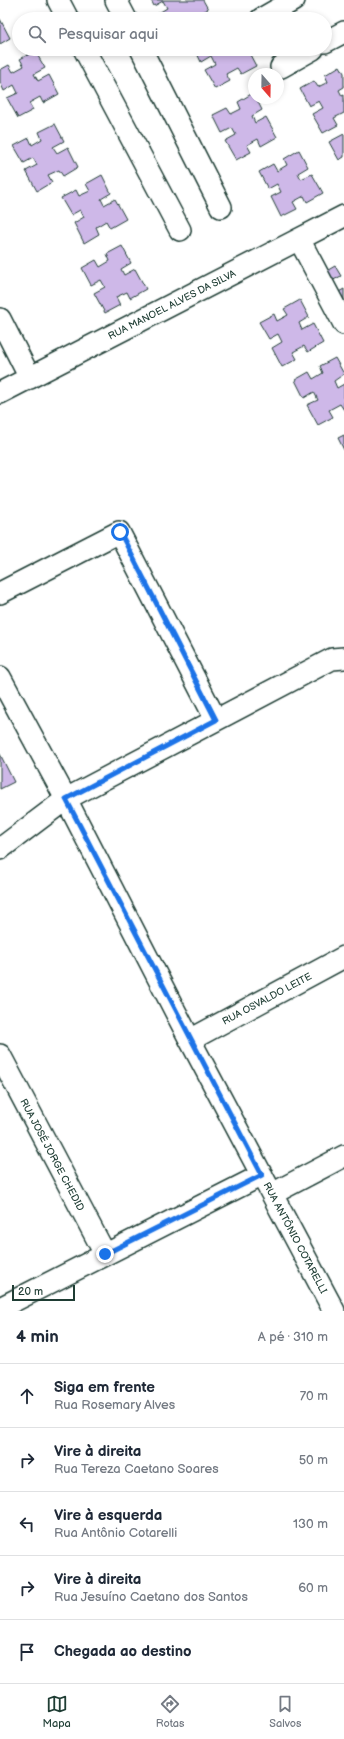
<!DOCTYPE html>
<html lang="pt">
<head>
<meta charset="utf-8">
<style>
  body { margin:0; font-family:"Balsamiq Sans",sans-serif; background:#f6f6f7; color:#1f2937 }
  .compass { position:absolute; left:248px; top:68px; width:36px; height:36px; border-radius:50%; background:#fff; box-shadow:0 2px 6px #0003; rotate:160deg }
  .scale { position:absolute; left:12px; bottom:10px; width:63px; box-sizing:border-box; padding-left:4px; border:2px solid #1f3d34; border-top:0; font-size:11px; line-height:14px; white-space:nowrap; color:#1f3d34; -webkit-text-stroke:3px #fff; paint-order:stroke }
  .stop { position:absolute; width:12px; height:12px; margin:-9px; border:3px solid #1a73e8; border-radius:50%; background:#fff }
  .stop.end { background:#1a73e8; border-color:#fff; box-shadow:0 1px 4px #0008 }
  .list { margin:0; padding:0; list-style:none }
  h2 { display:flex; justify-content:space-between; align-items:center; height:52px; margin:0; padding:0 16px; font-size:17px }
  h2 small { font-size:13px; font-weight:400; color:#747a83 }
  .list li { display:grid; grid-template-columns:26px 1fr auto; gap:12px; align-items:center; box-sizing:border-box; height:64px; padding:0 16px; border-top:1px solid #e0e1e3 }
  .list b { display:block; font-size:15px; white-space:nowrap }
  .list p { margin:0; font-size:13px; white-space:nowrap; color:#747a83 }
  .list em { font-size:13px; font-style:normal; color:#747a83 }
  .icon { flex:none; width:22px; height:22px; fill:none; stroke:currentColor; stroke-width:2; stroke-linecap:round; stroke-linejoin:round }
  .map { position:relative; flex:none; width:344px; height:1311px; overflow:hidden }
  .search { position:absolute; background:#fff; box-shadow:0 2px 6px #0003; left:12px; right:12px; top:12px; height:44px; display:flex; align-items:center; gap:10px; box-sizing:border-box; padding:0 14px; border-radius:22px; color:#747a83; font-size:15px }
  .sheet { height:372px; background:#fff }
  nav { display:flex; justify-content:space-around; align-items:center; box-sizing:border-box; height:56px; border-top:1px solid #e0e1e3; background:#fff; font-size:11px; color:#747a83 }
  nav a { display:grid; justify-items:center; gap:2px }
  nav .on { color:#1f3d34 }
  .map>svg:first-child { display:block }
  .building { fill:#ceb8e8; stroke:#1f3d34 }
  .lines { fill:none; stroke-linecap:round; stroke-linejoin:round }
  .minor-casing { stroke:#1f3d34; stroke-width:24 }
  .minor { stroke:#fff; stroke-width:21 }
  .route { stroke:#1a73e8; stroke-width:5 }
  .labels { text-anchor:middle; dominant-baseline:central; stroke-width:3.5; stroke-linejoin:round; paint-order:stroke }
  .street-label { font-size:10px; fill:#1f3d34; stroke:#fff }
</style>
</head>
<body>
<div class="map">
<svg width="344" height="1311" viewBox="0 0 344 1311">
  <rect width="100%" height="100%" fill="#fff"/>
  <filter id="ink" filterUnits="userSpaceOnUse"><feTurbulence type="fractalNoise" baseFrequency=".025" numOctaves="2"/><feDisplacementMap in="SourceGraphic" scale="8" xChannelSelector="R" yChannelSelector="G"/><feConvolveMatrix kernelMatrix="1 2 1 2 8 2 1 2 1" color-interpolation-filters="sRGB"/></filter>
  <g filter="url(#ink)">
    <path class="building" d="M151,0h52l5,9 -15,9 -4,-6 -10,7h-20l-2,-5 10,-6 -4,-7 -9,5z
      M0,19l10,19 -10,6z
      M195,49h38l2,3 5,-3h7l9,17 -15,8 -4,-6 -11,6 4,7 -15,8 -11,-19 11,-6 -4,-8 -10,6z
      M35,51l10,17 -11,6 4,7 11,-6 10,19 -16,9 -3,-6 -11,6 4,7 -15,8 -11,-20 11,-5 -4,-8 -10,6 -4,-9v-12l9,-5 4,7 11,-6 -4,-7z
      M340,66l4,7v14l-5,3 3,6 2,-1v18l-10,5 4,7 -15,8 -11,-19 11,-6 -4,-7 -10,5 -9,-17 14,-8 4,6 10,-5 -3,-7z
      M253,93l1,5h2l6,12 -10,6 3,7 11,-6 11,20 -16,9 -3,-7 -11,6 4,7 -15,8 -11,-19 11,-6 -4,-7 -10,5 -9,-18 14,-7 4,6 10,-5 -3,-7z
      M55,124l9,17 -11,6 4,6 11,-6 10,20 -15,9 -4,-6 -11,5 4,7 -15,9 -11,-20 11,-6 -4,-7 -9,5 -10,-17 15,-8 3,7 10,-6 -3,-7z
      M344,134v23l-5,3 -10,-18z
      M299,150l9,17 -10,6 3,6 11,-5 11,19 -16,9 -3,-6 -11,6 4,7 -16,8 -10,-20 10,-5 -4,-8 -9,5 -9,-17 14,-8 4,7 10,-6 -3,-6z
      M102,175l9,18 -10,6 3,6 11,-6 11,20 -16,9 -4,-7 -10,6 3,7 -15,9 -10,-20 10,-6 -4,-7 -9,5 -10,-17 15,-8 3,6 11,-5 -4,-7z
      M122,246l9,17 -10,6 3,6 11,-6 11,20 -16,9 -3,-6 -11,5 4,8 -15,8 -11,-20 11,-6 -4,-7 -10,5 -9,-17 14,-8 4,7 10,-6 -3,-7z
      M335,266l6,10 -13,7 -5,-10z
      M344,289v18l-7,-14z
      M300,300l9,17 -10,6 3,7 11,-6 10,19 -15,9 -4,-6 -11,6 4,7 -15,8 -10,-19 10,-6 -4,-8 -9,5 -10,-17 15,-8 3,7 11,-6 -4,-6z
      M335,358l9,16 -10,7 3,7 7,-4v26l-4,-6 -11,6 4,7 -15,8 -11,-20 11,-5 -4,-8 -10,6 -9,-18 14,-8 4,7 10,-6 -3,-7z
      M344,435v15l-6,-12z
      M0,754l14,28 -14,7z"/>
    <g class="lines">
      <g class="minor-casing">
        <path id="minor" d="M58,0l10,19
          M116,0l10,19
          M261,19l33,-19
          M325,42l19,-10
          M84,49l96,181
          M141,49l80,158
          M281,67l32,-18
          M299,239l45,85
          M0,319l30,59
          M0,393l344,-177
          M0,593l119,-61 97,188
          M0,677l66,122 124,241 144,271
          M0,849l66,-50 266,-140 12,-1
          M190,1040l154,-83
          M0,1055l105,199
          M272,1194l72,-38
          M0,1308l262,-133"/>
      </g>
      <use href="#minor" class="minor"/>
    </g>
  </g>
  <g class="lines" filter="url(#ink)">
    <path class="route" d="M105,1254l157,-79 -196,-376 150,-79 -96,-188"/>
  </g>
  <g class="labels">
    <g class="street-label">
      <text transform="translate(172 305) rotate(-27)">RUA MANOEL ALVES DA SILVA</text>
      <text transform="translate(267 999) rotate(-28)">RUA OSVALDO LEITE</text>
      <text transform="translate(52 1155) rotate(62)">RUA JOSÉ JORGE CHEDID</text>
      <text transform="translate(295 1238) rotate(62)">RUA ANTÔNIO COTARELLI</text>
    </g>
  </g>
</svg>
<svg class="compass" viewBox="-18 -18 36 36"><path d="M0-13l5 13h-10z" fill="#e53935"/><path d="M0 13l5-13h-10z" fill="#747a83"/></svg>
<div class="scale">20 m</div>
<div class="stop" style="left:120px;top:532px"></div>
<div class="stop end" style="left:105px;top:1254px"></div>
<div class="search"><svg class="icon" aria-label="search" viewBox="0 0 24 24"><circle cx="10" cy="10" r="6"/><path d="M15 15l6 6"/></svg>Pesquisar aqui</div>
</div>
<section class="sheet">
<h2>4 min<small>A pé · 310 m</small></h2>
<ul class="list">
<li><svg class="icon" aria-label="ahead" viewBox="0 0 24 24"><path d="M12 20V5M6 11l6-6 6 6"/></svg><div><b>Siga em frente</b><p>Rua Rosemary Alves</p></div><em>70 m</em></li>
<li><svg class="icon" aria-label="right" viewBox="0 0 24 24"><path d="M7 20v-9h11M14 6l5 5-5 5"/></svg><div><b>Vire à direita</b><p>Rua Tereza Caetano Soares</p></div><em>50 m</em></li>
<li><svg class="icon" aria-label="left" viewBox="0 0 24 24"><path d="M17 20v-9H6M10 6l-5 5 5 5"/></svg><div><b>Vire à esquerda</b><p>Rua Antônio Cotarelli</p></div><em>130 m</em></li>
<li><svg class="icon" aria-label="right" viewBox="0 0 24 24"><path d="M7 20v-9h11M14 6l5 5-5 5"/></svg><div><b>Vire à direita</b><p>Rua Jesuíno Caetano dos Santos</p></div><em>60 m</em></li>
<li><svg class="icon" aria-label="arrive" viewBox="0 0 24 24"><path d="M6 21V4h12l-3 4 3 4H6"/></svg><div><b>Chegada ao destino</b></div></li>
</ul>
</section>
<nav>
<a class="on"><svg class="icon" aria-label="map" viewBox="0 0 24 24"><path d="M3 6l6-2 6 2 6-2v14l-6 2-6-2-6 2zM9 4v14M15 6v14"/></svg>Mapa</a>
<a><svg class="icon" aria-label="directions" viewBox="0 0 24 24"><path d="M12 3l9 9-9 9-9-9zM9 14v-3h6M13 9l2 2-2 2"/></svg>Rotas</a>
<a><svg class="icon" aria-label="saved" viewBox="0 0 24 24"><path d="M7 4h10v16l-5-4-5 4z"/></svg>Salvos</a>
</nav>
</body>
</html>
